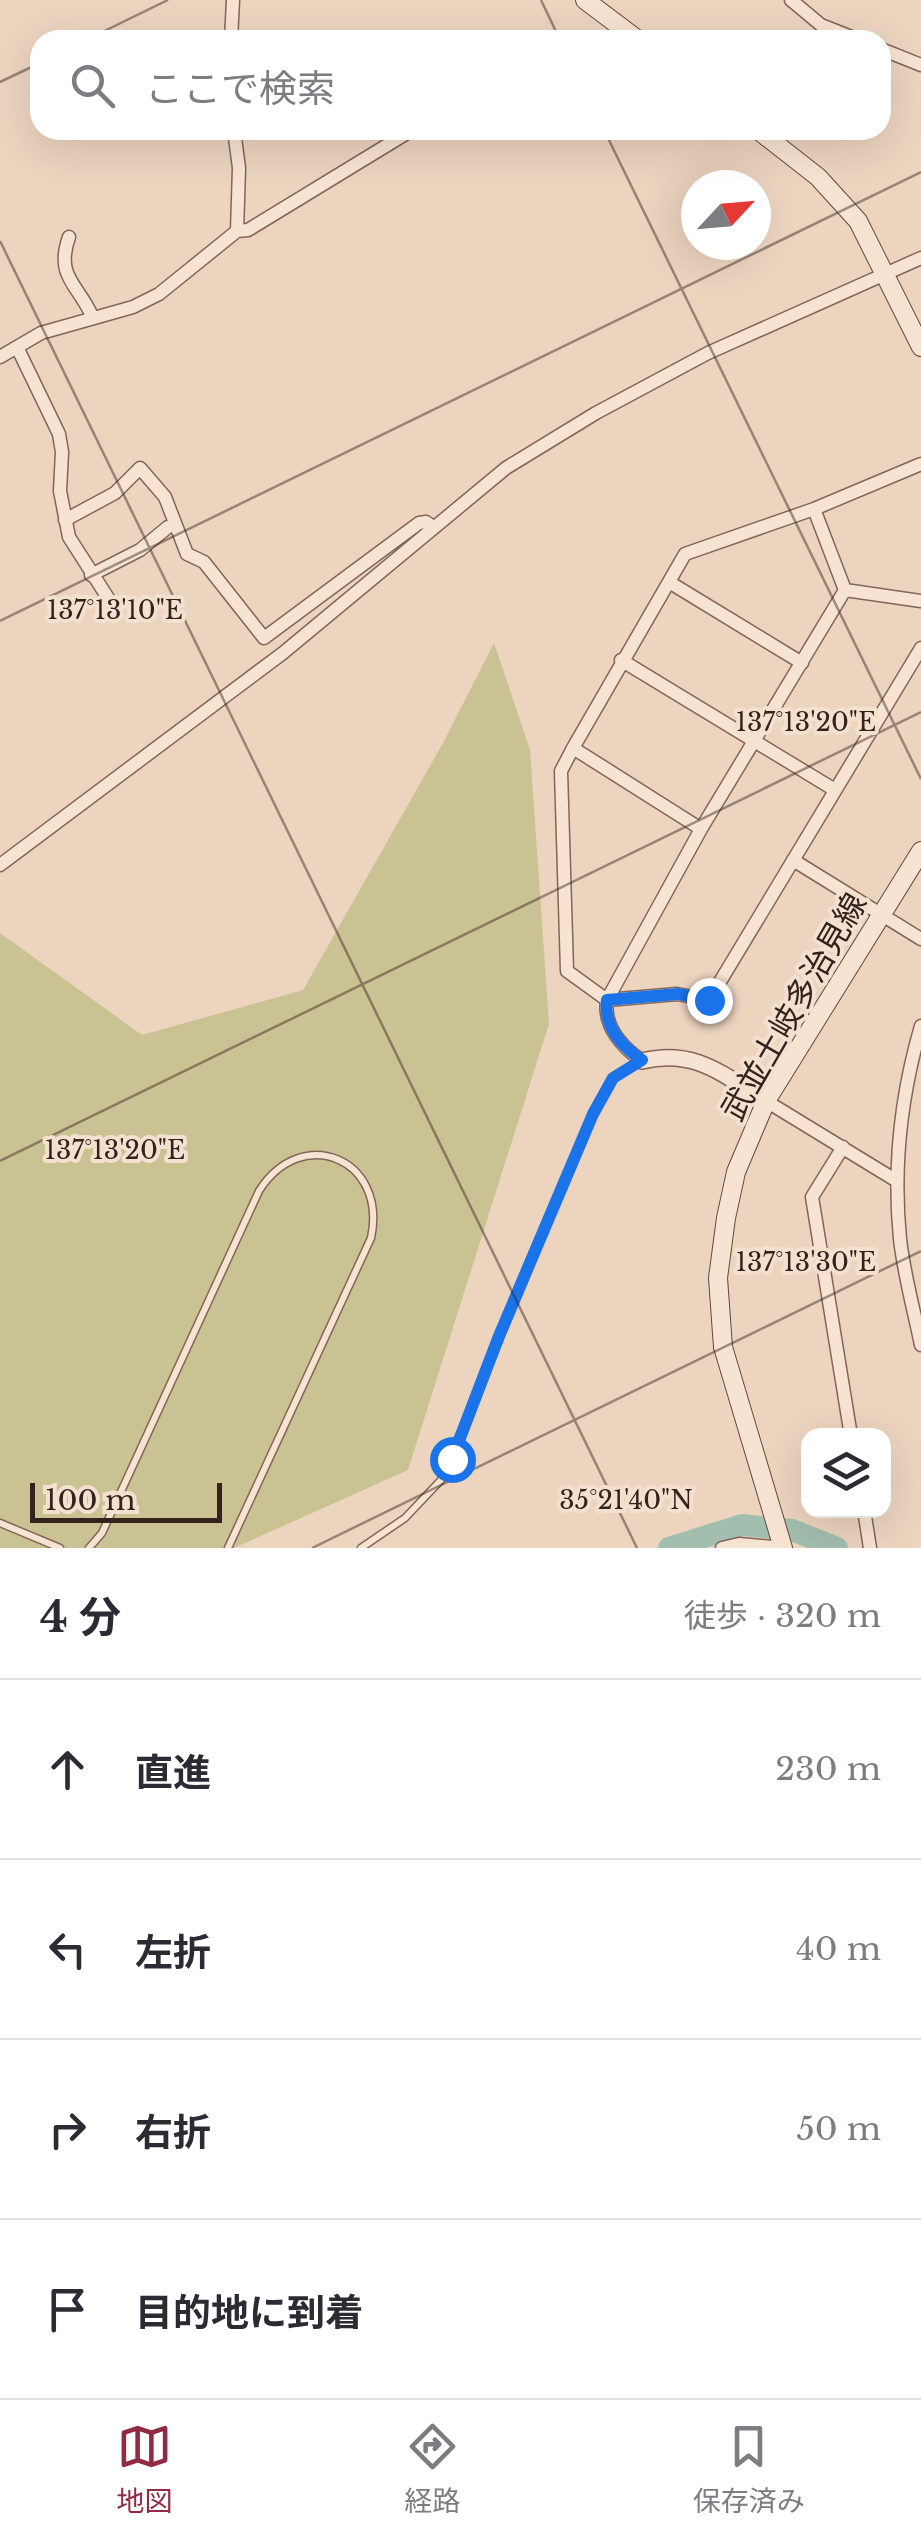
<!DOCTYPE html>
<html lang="ja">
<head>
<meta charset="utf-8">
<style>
  body { margin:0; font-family:"Libre Baskerville","Noto Sans JP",serif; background:#f2f2f3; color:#2b2b33 }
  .controls { position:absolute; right:30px; bottom:30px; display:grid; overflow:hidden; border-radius:20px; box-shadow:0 10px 40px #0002 }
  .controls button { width:90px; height:90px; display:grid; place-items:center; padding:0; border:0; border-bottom:2px solid #e1e1e2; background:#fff; color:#2b2b33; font:50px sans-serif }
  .compass { position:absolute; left:681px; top:170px; width:90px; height:90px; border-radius:50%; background:#fff; box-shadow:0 10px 40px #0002; rotate:64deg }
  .scale { position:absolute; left:30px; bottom:25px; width:192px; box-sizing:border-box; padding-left:10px; border:5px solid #34221c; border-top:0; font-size:28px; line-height:35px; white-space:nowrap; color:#34221c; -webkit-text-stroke:8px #f4e0cf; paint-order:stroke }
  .stop { position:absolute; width:30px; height:30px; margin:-22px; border:8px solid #1a73e8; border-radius:50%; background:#fff }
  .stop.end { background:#1a73e8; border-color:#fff; box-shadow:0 2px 10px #0008 }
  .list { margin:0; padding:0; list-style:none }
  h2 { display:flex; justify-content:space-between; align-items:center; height:130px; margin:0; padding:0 40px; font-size:42px }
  h2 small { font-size:32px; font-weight:400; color:#7c7c81 }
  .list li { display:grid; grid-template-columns:65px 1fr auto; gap:30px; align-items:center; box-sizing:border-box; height:180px; padding:0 40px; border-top:2px solid #e1e1e2 }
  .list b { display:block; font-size:38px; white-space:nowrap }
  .list em { font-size:32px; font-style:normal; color:#7c7c81 }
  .icon { flex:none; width:55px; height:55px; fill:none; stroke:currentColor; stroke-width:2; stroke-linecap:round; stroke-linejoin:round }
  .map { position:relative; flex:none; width:921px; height:1548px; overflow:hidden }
  .search { position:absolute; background:#fff; box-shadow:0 10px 40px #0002; left:30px; right:30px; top:30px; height:110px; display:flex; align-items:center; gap:25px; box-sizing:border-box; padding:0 35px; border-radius:30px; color:#7c7c81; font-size:38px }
  .sheet { height:850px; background:#fff }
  nav { display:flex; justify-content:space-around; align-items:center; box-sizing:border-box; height:140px; border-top:2px solid #e1e1e2; background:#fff; font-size:28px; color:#7c7c81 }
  nav a { display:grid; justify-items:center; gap:5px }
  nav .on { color:#912b43 }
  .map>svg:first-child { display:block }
  .green { fill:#c9c394 }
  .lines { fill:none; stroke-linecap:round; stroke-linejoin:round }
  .river { stroke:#a2beaf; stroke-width:22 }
  .service-casing { stroke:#846558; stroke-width:9 }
  .minor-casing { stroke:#846558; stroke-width:15 }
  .tertiary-casing { stroke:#846558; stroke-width:18 }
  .secondary-casing { stroke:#65473c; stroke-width:20 }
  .service { stroke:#f7e3d2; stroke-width:6 }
  .minor { stroke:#f7e3d2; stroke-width:12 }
  .tertiary { stroke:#f7e3d2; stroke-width:15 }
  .secondary { stroke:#f7e3d2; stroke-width:18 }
  .route { stroke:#1a73e8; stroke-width:12 }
  .ticks { fill:none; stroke:#34221c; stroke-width:2.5; stroke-opacity:0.45 }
  .labels { text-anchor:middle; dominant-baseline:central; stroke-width:8; stroke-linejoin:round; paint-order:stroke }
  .street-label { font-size:32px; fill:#34221c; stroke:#f4e0cf }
  .ticks-label { font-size:25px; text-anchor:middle; fill:#34221c; stroke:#f4e0cf; stroke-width:8; stroke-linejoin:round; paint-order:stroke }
</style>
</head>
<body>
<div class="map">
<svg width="921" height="1548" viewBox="0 0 921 1548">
  <rect width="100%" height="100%" fill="#ecd4bf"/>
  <path class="green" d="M494,643l36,107 19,274 -141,446 -174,78h-234v-615l142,102 161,-45 140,-247z"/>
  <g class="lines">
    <path class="river" d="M669,1548l73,-23 50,5 45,18"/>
    <g class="service-casing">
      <path id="service" d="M0,1523l60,25
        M89,1548l13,-15 157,-342c43,-68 129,-32 112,47l-143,310
        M361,1548l44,-30 36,-38 152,-367 20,-35 28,-17"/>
    </g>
    <g class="minor-casing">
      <path id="minor" d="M791,0l30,25 38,15
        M231,40l2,-40
        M881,49l40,16
        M237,231l11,-1 164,-100
        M69,237c-14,40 9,47 23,79
        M17,347l42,87 3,18 -2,39 9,46 39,61
        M0,357l41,-24 92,-26 26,-13 78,-63 2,-63 -5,-38
        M814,509l31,81
        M65,520l50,-27 25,-25 25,29 22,57 17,8 60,76 155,-115 7,-1 7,5
        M91,575l49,-25 28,-23 7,-2
        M669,582l133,81
        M845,590l76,11
        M621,660l214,130
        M573,748l-12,23 6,200 40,29 70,-6 32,6 212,-352
        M701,829l-128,-81 112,-194 129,-45 107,-45
        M793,860l128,79
        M0,865l283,-212 223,-185 90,-55 112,-60 213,-95
        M921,1026c-20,69 -28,143 -21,213 4,36 14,71 21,106
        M642,1061c-20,-14 -39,-35 -35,-61l94,-171 144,-239
        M766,1101l131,80
        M843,1147l-31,50 39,239
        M864,1510l6,38
        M722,1548l17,-4 46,4"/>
    </g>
    <g class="tertiary-casing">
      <path id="tertiary" d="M642,1061c53,-13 81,14 124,40"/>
    </g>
    <g class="secondary-casing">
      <path id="secondary" d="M585,0l53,40
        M758,130l60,47 40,44 63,126
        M783,1548l-60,-201 -5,-69 8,-60 10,-46 30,-71 155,-250"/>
    </g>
    <use href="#service" class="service"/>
    <use href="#minor" class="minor"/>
    <use href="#tertiary" class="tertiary"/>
    <use href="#secondary" class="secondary"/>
  </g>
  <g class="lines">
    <path class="route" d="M452,1459l47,-123 94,-222 20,-36 29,-18c-20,-13 -39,-34 -35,-60l71,-6 31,6"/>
  </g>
  <path class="ticks" d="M541,0l19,40M86,40l82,-40M0,82l40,-19M604,130l317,649M0,241l637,1307M0,621l921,-449M0,1161l921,-449M312,1548l609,-297"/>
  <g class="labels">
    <g class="street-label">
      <text transform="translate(794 1007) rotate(-60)">武並土岐多治見線</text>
    </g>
  </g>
  <g class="ticks-label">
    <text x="115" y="619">137°13'10"E</text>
    <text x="806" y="731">137°13'20"E</text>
    <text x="115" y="1159">137°13'20"E</text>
    <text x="806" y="1271">137°13'30"E</text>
    <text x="626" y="1509">35°21'40"N</text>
  </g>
</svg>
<div class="controls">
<button><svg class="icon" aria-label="layers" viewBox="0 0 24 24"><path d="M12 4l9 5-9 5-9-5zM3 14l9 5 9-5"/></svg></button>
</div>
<svg class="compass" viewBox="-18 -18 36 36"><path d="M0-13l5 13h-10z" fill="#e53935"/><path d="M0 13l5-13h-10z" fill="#7c7c81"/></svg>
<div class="scale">100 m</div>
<div class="stop" style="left:452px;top:1459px"></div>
<div class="stop end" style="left:709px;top:1000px"></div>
<div class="search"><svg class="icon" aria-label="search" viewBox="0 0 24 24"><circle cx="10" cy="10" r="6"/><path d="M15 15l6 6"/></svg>ここで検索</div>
</div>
<section class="sheet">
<h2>4 分<small>徒歩 · 320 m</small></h2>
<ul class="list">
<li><svg class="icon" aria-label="ahead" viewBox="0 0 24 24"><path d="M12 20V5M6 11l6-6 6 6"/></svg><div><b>直進</b></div><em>230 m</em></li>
<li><svg class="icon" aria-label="left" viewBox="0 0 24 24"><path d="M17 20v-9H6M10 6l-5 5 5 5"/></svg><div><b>左折</b></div><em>40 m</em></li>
<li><svg class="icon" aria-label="right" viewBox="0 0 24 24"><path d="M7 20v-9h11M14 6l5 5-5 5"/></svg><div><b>右折</b></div><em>50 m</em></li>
<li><svg class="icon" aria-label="arrive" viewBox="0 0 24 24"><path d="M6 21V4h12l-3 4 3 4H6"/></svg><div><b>目的地に到着</b></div></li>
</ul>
</section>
<nav>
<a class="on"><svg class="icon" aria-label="map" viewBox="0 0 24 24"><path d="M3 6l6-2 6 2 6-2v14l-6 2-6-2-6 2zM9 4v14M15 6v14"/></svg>地図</a>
<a><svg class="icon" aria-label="directions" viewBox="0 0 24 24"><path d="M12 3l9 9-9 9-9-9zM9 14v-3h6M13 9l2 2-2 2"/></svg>経路</a>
<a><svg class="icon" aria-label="saved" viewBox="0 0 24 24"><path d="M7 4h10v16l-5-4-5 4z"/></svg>保存済み</a>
</nav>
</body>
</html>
